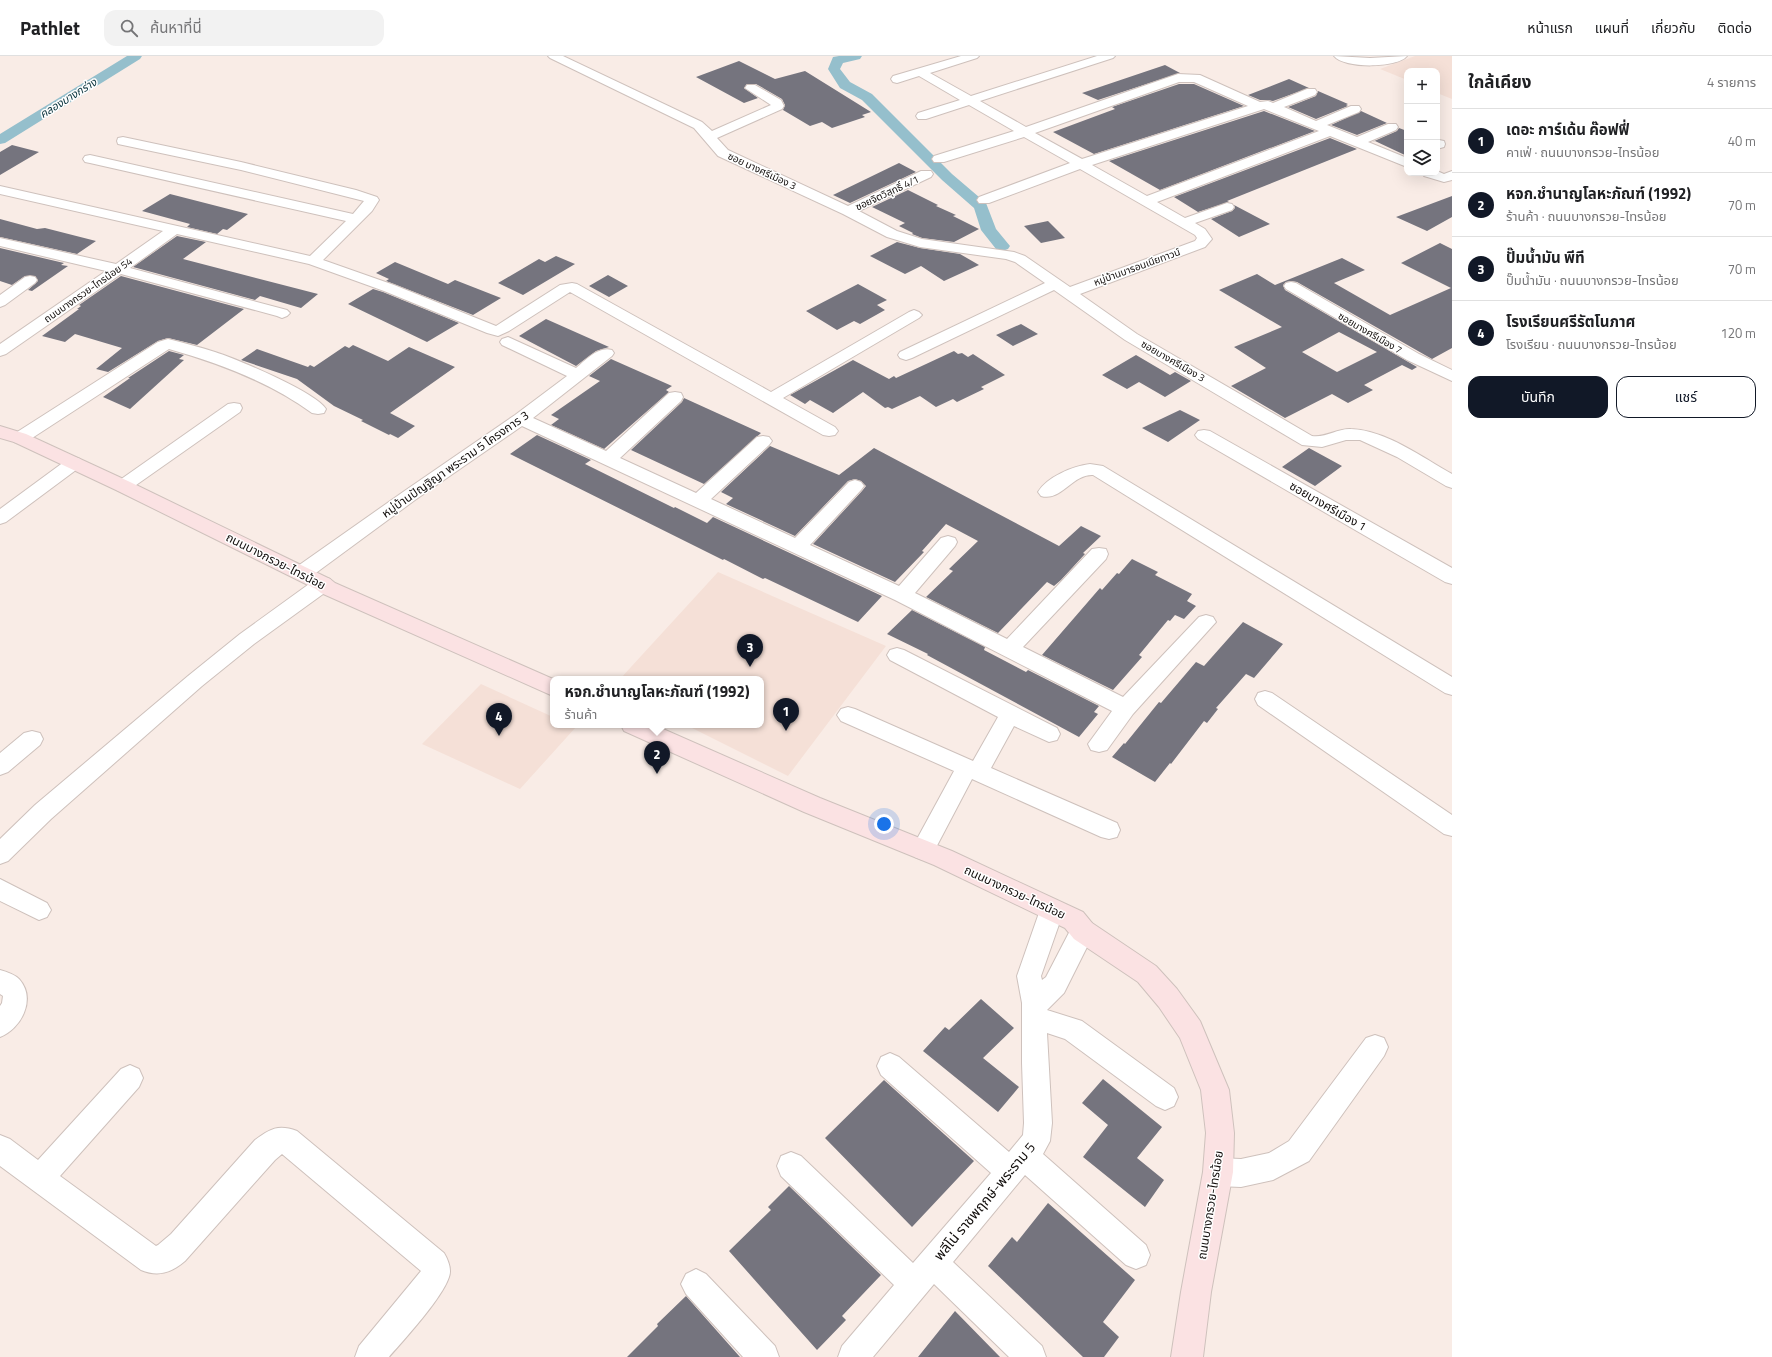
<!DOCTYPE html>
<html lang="th">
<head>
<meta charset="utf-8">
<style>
  body { margin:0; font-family:"Titillium Web","Noto Sans Thai",sans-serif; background:#f2f2f2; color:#202124 }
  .controls { position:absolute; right:12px; top:12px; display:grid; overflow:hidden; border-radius:8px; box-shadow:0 4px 16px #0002 }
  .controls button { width:36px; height:36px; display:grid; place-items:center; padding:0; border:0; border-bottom:1px solid #e0e0e0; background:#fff; color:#202124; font:20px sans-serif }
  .you { position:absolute; left:884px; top:768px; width:14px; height:14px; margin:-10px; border:3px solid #fff; border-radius:50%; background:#1a73e8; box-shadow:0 0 0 6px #1a73e833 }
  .badge { display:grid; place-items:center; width:26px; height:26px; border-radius:50%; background:#111827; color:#fff; font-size:13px; font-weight:700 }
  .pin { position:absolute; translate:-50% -33px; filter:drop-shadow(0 1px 2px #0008) }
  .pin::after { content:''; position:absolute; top:21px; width:14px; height:12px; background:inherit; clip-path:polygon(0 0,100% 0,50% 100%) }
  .popup { position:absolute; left:550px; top:620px; width:214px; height:52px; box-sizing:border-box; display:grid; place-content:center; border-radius:8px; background:#fff; filter:drop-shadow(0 1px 3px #0005); font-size:13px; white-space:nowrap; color:#757577 }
  .popup b { font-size:15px; color:#202124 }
  .popup::after { content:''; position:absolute; left:50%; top:100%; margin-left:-8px; border:8px solid transparent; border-top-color:#fff }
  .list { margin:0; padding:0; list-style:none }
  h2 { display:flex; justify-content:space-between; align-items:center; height:52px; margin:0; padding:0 16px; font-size:17px }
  h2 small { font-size:13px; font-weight:400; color:#757577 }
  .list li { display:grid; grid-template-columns:26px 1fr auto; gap:12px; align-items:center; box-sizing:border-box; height:64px; padding:0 16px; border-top:1px solid #e0e0e0 }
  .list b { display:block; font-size:15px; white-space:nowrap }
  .list p { margin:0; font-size:13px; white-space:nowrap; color:#757577 }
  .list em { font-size:13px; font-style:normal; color:#757577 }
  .actions { display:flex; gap:8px; padding:12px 16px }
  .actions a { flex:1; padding:9px 0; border:1px solid #111827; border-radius:12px; text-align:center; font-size:14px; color:#111827 }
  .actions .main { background:#111827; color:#fff }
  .icon { flex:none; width:22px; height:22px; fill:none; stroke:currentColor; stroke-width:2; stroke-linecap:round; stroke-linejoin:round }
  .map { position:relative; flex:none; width:1452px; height:1301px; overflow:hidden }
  header { display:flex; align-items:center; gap:24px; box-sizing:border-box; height:56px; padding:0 20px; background:#fff; border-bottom:1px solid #e0e0e0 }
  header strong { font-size:19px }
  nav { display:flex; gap:22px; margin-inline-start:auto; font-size:14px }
  .search { width:280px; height:36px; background:#f2f2f2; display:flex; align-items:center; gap:10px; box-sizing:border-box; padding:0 14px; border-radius:12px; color:#757577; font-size:15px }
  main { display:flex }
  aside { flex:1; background:#fff }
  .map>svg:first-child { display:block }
  .built { fill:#f5e0d7 }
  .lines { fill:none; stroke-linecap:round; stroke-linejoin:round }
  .canal { fill:#95bfcc; fill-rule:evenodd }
  .building { fill:#75747e; fill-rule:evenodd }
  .street-casing { stroke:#cec1bc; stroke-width:2 }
  .secondary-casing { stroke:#cec1bc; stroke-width:2 }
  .street { fill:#fff; fill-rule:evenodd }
  .secondary { fill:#fbe2e3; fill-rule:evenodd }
  .labels { text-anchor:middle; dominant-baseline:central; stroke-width:3; stroke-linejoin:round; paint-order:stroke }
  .far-street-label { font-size:10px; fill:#110d0b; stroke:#fff }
  .far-water-label { font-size:11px; font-style:italic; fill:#06303a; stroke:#fff }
  .street-label { font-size:12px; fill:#110d0b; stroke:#fff }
  .near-street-label { font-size:14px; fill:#110d0b; stroke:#fff }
</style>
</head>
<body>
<header>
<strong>Pathlet</strong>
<div class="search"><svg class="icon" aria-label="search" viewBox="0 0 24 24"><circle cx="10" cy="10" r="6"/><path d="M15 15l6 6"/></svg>ค้นหาที่นี่</div>
<nav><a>หน้าแรก</a><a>แผนที่</a><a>เกี่ยวกับ</a><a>ติดต่อ</a></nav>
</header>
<main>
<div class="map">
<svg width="1452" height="1301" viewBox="0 0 1452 1301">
  <rect width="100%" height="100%" fill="#f9ece6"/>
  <path class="built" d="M1415,0h37v43l-15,-6v-22h-30v9l-27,-11z
    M718,516l168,74 -98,130 -102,-51h75v-46h-141z
    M481,628l72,33v8h19l4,2 -56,62 -98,-45z"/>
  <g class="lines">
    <path class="canal" d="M127,0h15l-2,3 -135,84 -5,1v-10z
      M839,0h23l-2,3 -17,4 -3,6 10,13 22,12 80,80 34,29 10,26 14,17 -2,3 -6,2 -6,-2 -15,-19 -7,-22 -32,-28 -80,-80 -22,-12 -12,-19 5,-12z"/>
  </g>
  <path class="building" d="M739,5l36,18 30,-8 66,41 -9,3 3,2 -33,11 -10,-6 -12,4 -27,-16 2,-5 -3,-6 -26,-15h-9l-3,4 14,10 -14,5 -48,-26z
    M1165,9l15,8 -82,27 -16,-7z
    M1289,23l20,9 -36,13 -5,-1h-8l-12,-5z
    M1179,28h15l50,22 -150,48 -41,-22 62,-23 -3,-2z
    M1318,35l30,13 -2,1 2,1 -32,13 -28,-12 28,-11z
    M1264,55l51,20 -155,59 -51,-29z
    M1361,55l26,12 -30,12 -26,-10z
    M1399,72l8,3v25l-32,-15 -3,1 25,-11z
    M1330,82l27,11 -130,52 2,1 -31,10 -24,-15z
    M12,89l27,7 -39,23v-23z
    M899,107l17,9 -66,31 -17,-8z
    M908,134l30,15 -2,1 20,9 -3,1 26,13 -25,13 -32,-4 -10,-4 1,-1 -14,-7 6,-3 -33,-16z
    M170,138l78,20 -21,16 -4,-1 -6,5 -30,-7 3,-3 -48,-13z
    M1452,140v21l-25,14 -31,-14z
    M1234,149l36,19 -31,13 -28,-18 21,-8 3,-3z
    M0,163l37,10 8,-1 51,13 -19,13 -77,-17z
    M1048,165l17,17 -24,5 -17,-17z
    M177,180l29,6 -23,17 135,35 -17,14 -41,-12 -5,4 -122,-33z
    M897,186l23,6 40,6 19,11 -35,16 -23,-15 -16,8 -35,-18z
    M1440,187l12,6v99l-20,11 -135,-77 -6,-1 -5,1 -3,3 2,5 132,77 -5,3 -10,-5 -38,20 9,5 -25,13 -16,-9 -47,24 -54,-32 35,-18 -32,-21 48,-20 -63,-37 38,-16 18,11 67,-27 23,12 -31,13 56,32 61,-27 -50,-25zM1339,276l38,20 -40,20 -35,-20z
    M0,192l64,15 -3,2 7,1 -36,25 -4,-1 10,-9 -3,-5h-10l-13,9 -12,-4z
    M556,200l19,8 -52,31 -25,-12 41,-24 6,3z
    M395,206l53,22 7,-4 46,18 -28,17 -87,-34 3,-2 -13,-6z
    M608,219l20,11 -19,11 -20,-11z
    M121,220l123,33 -47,36 -29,-7 -10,3 -50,31 -12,-3 26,-21 -47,-14 -10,8 -23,-6 37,-27h-2l4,-3 -2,-1z
    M858,228l29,16 -10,5 8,5 -25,14 -6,-3 -17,9 -31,-19z
    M373,233l10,3 76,31 -32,19 -79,-38z
    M546,263l63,28 -13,4 -20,15 -57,-30z
    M1021,268l17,10 -25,12 -17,-11z
    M353,289l35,16 21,-14 46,20 -65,46 25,13 -17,12 -8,-4 -1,1 -28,-14 2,-1 -29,-14 -37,-27 -56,-19 16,-11 51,18 2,-2 4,2 31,-21 4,2z
    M169,295l15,4 -5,4 5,1 -54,49 -27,-12 27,-19h-2z
    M954,295l4,3 4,-1 6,4 5,-3 32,21 -24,12 3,2 -27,13 -4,-3 -17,8 -16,-11 -28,13 -4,-2 -3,1 -22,-16 -30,21 -23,-13 -5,4 -15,-9 63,-35 36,19 5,-3 2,2z
    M1136,299l34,20 5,-3 16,9 -26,16 -26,-15 -12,7 -25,-14z
    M611,303l61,27 -6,4 3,2 -65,57 -53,-24 8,-6 -8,-4 49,-34 -11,-5z
    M684,342l77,35 -57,51 -73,-34 51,-48z
    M1180,354l20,10 -32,22 -26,-14z
    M537,379l54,25 -6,4 89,44 1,-1 32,16 6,-6 169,79 -24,26 -93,-44 -2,1 -39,-20 -1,1 -213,-106z
    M770,390l69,29 35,-27 185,98 22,-20 20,10 -18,17 2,1 -24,26 -7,6 -7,-4 -49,51 -72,-36 27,-26 -4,-2 29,-28 -32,-17 -24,27 2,1 -29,30 -82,-38 49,-53 4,-5 -5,-5 -6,-2 -7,2 -53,55 -69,-32 7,-6 -12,-6z
    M1309,392l33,18 -27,20 -33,-19z
    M1132,503l26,13 -3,3 37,19 -5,7 9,5 -12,13 -9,-4 -5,6 -2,-1 -29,35 3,2 -29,33 -71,-35 58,-67 2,2 15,-17 2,1z
    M912,554l73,37 -1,3 42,22 2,-2 71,36 -5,6 4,2 -19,23 -152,-82 1,-1 -41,-20z
    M1243,566l40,22 -29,34 -8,-4 -30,34 2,1 -11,14 -3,-2 -33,43 -1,-1 -15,19 -43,-25 12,-14 1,1 34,-42 2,1 35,-41 8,4z
    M981,943l33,29 -31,30 36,29 -21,25 -75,-61 22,-24 4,3z
    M1103,1023l59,48 -25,31 27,22 -19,27 -62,-50 25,-32 -26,-22z
    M884,1024l90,81 -62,66 -87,-89z
    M789,1130l92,89 -39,41 4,4 -29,30 -88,-99 42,-41 -3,-3z
    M1048,1147l87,77 -32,42 16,15 -15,20h-21l-95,-91 24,-29 5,5z
    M686,1240l54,61h-113l31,-31 -1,-2z
    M955,1255l45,46h-82z"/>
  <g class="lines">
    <g class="street-casing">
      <path id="street" d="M548,0h15l139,66 10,9 59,-26 -26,-17 2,-3h8l26,15 3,6 -2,3 -65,29 11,12 120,56 73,-35h10l2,3 -2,3 -72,34 38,20 25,8 92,13 11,4 45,31 125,-46 2,-3 -2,-3 -115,-66 -91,34h-10l-2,-3 2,-3 91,-34 -46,-26 -80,25h-10l-2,-3 2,-3 80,-25 -45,-26 -43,14h-8l-2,-3 2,-3 42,-13 -41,-24 -22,7 -4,-1 -2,-3 2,-3 68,-20h18l-2,2 -47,15 41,23 126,-40h18l-2,2 -133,43 46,26 152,-53 22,1 60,27 8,-1 5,2 34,-14h8l2,3 -2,3 -31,12 32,14 35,-15h8l2,3 -2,3 -32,13 30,12 31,-13h8l2,3 -2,3 -28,12 39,16v9l-77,-31 -173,66 28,16 42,-15 5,1 2,3 -2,3 -37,13 10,6 7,10 -7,8 -125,47 57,40 175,102c14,2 26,-8 39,-7 35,1 72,29 101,45v14l-6,-2 -49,-29 -37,-17h-14l-24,7 -20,-2 -177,-105 -71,-50 -142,68 -6,2 -6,-2 -2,-3 2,-3 145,-69 -30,-21 -9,-3 -86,-12 -33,-10 -44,-23 -125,-58 -24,-28 -144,-70zM1179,26h15l54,24 -166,53 -47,-26zM1264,53l55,22 -172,65 -55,-31z
        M1334,0l36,2 37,-2c-9,12 -63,13 -73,0z
        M123,81l118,25 115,28 21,7 2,3 -7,11 -49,49 71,25 102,41 64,-41 12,-2 5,1 194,108 138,-80 5,-2 5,2 3,3 -3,3 -136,80 52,29 3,4 -3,4 -6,1 -6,-1 -253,-143 -61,39 -11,5 -11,-3 -103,-42 -75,-27 -132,-30 -47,34 157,42 3,3 -3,3 -5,2 -5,-2 -156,-42 -115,80 -6,2v-12l106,-73 -106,-25v-8l116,26 47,-33 -163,-37v-8l310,70 36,-35 -256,-58 -5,-1 -2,-3 2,-3 5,-1 263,59 11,-13 -123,-31 -123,-26 -1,-3 1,-3z
        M1439,84l5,1 1,3 -1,3 -7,2v-8z
        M1437,115l7,3 8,-3v9l-8,2 -20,-6 -2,-3h15z
        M30,220l5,1 2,3 -2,3 -30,22 -5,2v-12l25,-18z
        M1291,226l5,1 123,71 33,16v11l-45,-21 -121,-71 -2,-3 2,-3z
        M508,281l68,31c10,-8 22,-22 36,-18l2,3 -2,3 -79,62 73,33 63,-58 6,-1 6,1 2,4 -2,4 -61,57 76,35 61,-56 6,-1 6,1 3,4 -3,4 -58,54 84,39 54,-56 6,-2 6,2 3,4 -3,4 -51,55 89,41 42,-48 7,-2 7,2 2,4 -2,4 -40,47 92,46 85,-90 7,-1 7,1 2,5 -2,5 -83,88 100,50 76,-80 7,-2 7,2 3,5 -83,92 -26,36 -8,2 -8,-2 -3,-6 24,-33 -217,-111 -373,-174 -107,74 -106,78 -7,2 -7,-2 -3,-5 3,-5 108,-76 112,-77 52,-39 -65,-31 -2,-3 2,-3z
        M168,283c16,4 32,8 47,13 22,7 100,40 111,57l-2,4 -6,1 -6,-1c-42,-31 -94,-50 -143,-64l-143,93 -6,1 -6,-1 -3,-4 3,-4 144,-92z
        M234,347l6,1 2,4 -2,4 -111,78 -6,2 -6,-2 -3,-4 3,-4 111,-78z
        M1204,374l6,1 242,137v16l-7,-2 -247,-143 -3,-4 3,-4z
        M74,401l6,2 3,4 -3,4 -74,55 -6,2v-15l68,-50z
        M1090,408l13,2 349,211v18l-7,-2 -352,-218c-21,-1 -32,27 -52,21l-3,-4c9,-15 35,-26 52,-28z
        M323,521l7,2 3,5 -3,5 -76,55 -52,42 -151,133 -43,42 -8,3v-25l35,-34 153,-129 52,-42 76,-55z
        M897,592l7,2 153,78 3,6 -3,6 -8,2 -35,-16 -23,42 126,55 3,7 -3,7 -8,2 -8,-2 -129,-58 -41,78 -8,3 -8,-3 -4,-7 43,-79 -113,-50 -4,-6 4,-6 7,-2 7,2 118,52 25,-44 -108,-57 -3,-5 3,-5z
        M1265,635l7,2 180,122v21l-8,-2 -186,-129 -3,-6 3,-6z
        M32,675l8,2 3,6 -3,6 -32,27 -8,3v-22l24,-20z
        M0,823l47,24 4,7 -4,7 -8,3 -39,-19z
        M1052,844l8,3 4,7 -23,66 1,4 4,-3 28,-54 9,-3 9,3 3,8 -31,62 -17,17 35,11 92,67 4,9 -4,9 -9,4 -9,-4 -91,-67 -18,-6 5,90 -2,18 -7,13 103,91 4,10 -4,10 -10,4 -10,-4 -101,-90 -72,87 89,84 4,11h-37l-75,-73 -61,73h-35l4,-11 52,-61 -113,-109 -4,-10 4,-10 10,-4 10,4 112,107 78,-90 -110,-98 -4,-9 4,-9 9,-4 9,4 110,95 14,-17 1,-12 -2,-60v-60l-5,-27 23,-66 4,-7z
        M0,914c7,2 14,4 19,9 18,20 2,50 -19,58v-31l2,-3 1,-7 -3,-2z
        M1375,979l9,3 4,9 -4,9 -75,105 -36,19 -32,7 -23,-1 -10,-4 -4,-10 4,-10 10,-4 23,1 28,-6 20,-12 77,-103z
        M130,1009l9,4 4,9 -4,9 -79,89 96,70 2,-1 13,-11 84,-94c15,-11 23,-16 42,-9l147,122c3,5 6,12 6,18 1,18 -47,70 -61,86h-34l4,-11 62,-75 -139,-117 -7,6 -90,101c-14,12 -27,16 -44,9l-141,-104v-31l10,4 28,21 83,-91z
        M696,1213l10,5 69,72 4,11h-36l-57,-63 -5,-10 5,-10z"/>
    </g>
    <g class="secondary-casing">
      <path id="secondary" d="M0,370l26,8 104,48 200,97 5,4 218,96v17l-232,-103 -5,-4 -200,-99 -102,-48 -14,-4z
        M621,669h33l166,73 132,53 131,61 9,11 64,43 21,23 23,32 29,69 5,43 -1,39 -22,120 -8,65h-32l10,-65 22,-120 3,-39 -5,-43 -21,-52 -21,-31 -21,-25 -64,-43 -9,-11 -131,-63 -130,-53 -180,-81z"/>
    </g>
    <use href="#street" class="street"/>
    <use href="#secondary" class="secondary"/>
  </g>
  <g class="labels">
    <g class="far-street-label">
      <text transform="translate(762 115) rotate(25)">ซอย บางศรีเมือง 3</text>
      <text transform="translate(887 137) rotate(-25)">ซอยจิตวิสุทธิ์ 4/1</text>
      <text transform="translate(1137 211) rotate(-20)">หมู่บ้านบารอนเนียทาวน์</text>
      <text transform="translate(88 234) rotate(-35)">ถนนบางกรวย-ไทรน้อย 54</text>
      <text transform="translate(1370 277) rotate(30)">ซอยบางศรีเมือง 7</text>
      <text transform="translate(1173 305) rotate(30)">ซอยบางศรีเมือง 3</text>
    </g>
    <g class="far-water-label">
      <text transform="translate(68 42) rotate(-32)">คลองบางกร่าง</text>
    </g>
    <g class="street-label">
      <text transform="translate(455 408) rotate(-35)">หมู่บ้านปัญฐิญา พระราม 5 โครงการ 3</text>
      <text transform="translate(1328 450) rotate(30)">ซอยบางศรีเมือง 1</text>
      <text transform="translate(276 505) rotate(27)">ถนนบางกรวย-ไทรน้อย</text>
      <text transform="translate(1015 836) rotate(25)">ถนนบางกรวย-ไทรน้อย</text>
      <text transform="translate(1210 1149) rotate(-81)">ถนนบางกรวย-ไทรน้อย</text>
    </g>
    <g class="near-street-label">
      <text transform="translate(984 1145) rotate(-50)">พลีโน่ ราชพฤกษ์-พระราม 5</text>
    </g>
  </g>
</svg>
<div class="controls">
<button>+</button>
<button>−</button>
<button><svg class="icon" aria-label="layers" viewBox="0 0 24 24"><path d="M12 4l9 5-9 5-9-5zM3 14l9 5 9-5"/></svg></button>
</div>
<div class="you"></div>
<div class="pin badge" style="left:786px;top:675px">1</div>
<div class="pin badge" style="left:657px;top:718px">2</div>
<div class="popup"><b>หจก.ชำนาญโลหะภัณฑ์ (1992)</b>ร้านค้า</div>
<div class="pin badge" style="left:750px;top:611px">3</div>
<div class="pin badge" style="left:499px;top:680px">4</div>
</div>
<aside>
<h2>ใกล้เคียง<small>4 รายการ</small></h2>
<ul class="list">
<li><span class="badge">1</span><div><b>เดอะ การ์เด้น ค๊อฟฟี่</b><p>คาเฟ่ · ถนนบางกรวย-ไทรน้อย</p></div><em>40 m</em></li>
<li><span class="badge">2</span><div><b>หจก.ชำนาญโลหะภัณฑ์ (1992)</b><p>ร้านค้า · ถนนบางกรวย-ไทรน้อย</p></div><em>70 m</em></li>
<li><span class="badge">3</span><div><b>ปั๊มน้ำมัน พีที</b><p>ปั๊มน้ำมัน · ถนนบางกรวย-ไทรน้อย</p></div><em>70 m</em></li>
<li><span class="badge">4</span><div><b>โรงเรียนศรีรัตโนภาศ</b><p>โรงเรียน · ถนนบางกรวย-ไทรน้อย</p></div><em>120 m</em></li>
</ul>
<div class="actions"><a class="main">บันทึก</a><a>แชร์</a></div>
</aside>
</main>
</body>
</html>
